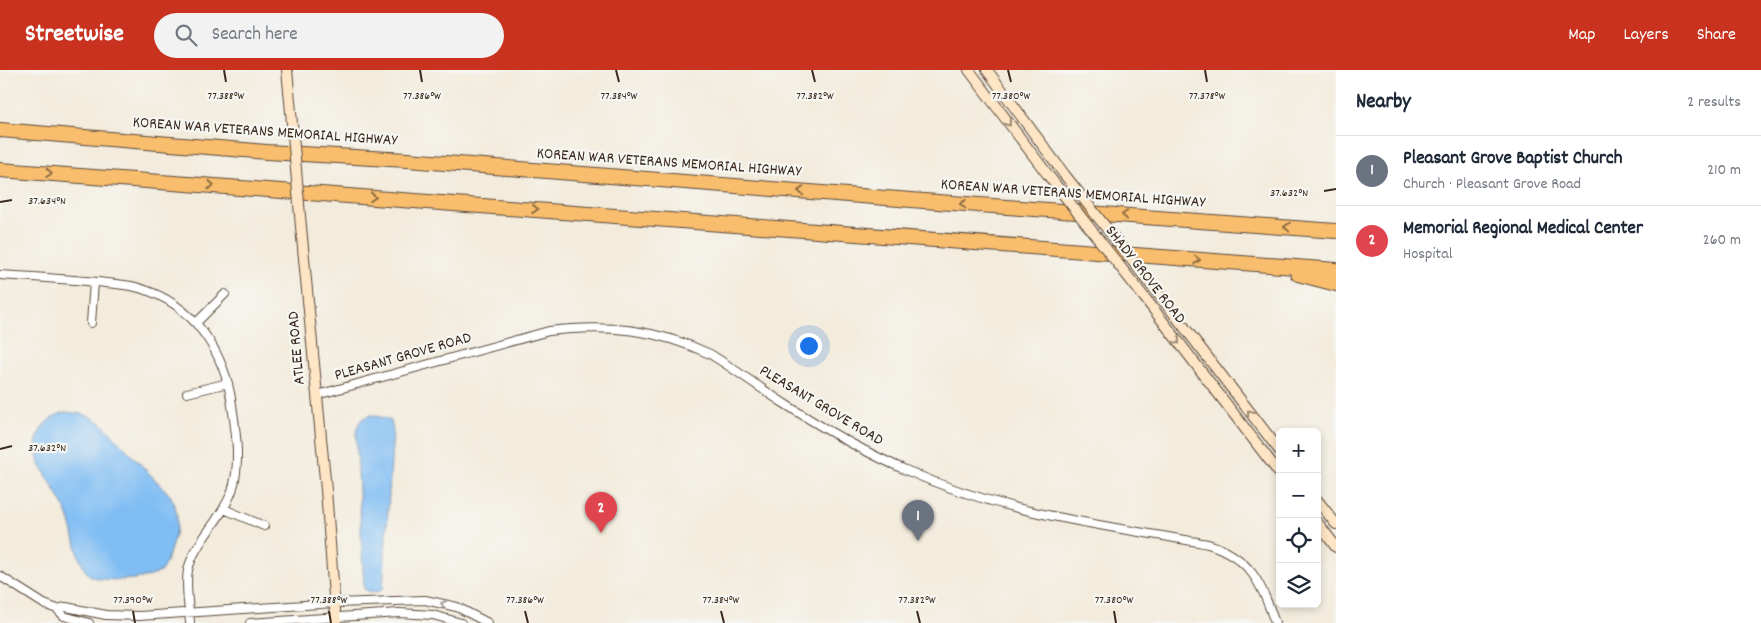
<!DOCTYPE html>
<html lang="en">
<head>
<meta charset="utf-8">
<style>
  body { margin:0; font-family:Dekko,sans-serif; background:#f2f2f3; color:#1f2937 }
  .controls { position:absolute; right:15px; bottom:15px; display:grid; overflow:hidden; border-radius:8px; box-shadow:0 2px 8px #0003 }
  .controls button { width:45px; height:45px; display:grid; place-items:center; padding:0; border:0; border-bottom:1px solid #e0e1e3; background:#fff; color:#1f2937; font:25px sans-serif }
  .you { position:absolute; left:808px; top:275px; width:18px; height:18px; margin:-12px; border:4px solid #fff; border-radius:50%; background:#1a73e8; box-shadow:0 0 0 8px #1a73e833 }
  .badge { display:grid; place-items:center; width:32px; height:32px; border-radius:50%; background:#c8321e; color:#fff; font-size:16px; font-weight:700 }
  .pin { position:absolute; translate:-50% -41px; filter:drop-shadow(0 1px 2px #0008) }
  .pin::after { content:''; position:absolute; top:26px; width:18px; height:15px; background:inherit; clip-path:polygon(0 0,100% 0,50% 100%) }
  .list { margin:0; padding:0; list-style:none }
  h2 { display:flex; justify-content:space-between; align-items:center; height:65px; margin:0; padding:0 20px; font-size:21px }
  h2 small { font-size:16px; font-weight:400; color:#747a83 }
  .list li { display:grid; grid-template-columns:32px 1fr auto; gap:15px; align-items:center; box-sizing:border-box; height:70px; padding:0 20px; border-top:1px solid #e0e1e3 }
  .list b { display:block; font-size:19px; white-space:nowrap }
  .list p { margin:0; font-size:16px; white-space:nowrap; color:#747a83 }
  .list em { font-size:16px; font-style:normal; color:#747a83 }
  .icon { flex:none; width:28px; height:28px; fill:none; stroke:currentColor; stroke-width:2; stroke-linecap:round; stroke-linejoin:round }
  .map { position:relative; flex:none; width:1336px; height:553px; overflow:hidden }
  header { display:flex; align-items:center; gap:30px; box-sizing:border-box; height:70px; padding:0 25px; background:#c8321e; color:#fff }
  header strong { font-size:24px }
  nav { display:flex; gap:28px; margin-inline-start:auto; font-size:18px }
  .search { width:350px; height:45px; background:#f2f2f3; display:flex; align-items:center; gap:12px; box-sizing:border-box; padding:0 18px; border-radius:28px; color:#747a83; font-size:19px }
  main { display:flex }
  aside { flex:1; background:#fff }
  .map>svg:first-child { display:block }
  .water { fill:#80bdf3; stroke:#5e7488 }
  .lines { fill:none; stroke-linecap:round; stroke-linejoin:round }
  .minor-casing { stroke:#57473a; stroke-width:10 }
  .secondary-casing { stroke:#57473a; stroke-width:12 }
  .motorway-casing { stroke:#57473a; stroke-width:16 }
  .minor { stroke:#fff; stroke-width:8 }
  .secondary { stroke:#fde5c5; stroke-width:10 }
  .motorway { stroke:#f9be6d; stroke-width:14 }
  .secondary-bridge-casing { stroke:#57473a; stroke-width:12; stroke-linecap:butt }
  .secondary-bridge { stroke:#fde5c5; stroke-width:10 }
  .oneway { stroke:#9c8872 }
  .oneway2 { stroke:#906d42 }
  .oneway3 { stroke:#a79f9a }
  .ticks { fill:none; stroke:#3b2a1e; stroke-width:2 }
  .labels { text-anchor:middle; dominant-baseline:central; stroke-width:4.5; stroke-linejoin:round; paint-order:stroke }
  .street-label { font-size:16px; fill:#3b2a1e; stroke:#f6f6f2 }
  .ticks-label { font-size:12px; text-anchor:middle; fill:#3b2a1e; stroke:#f6f6f2; stroke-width:4.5; stroke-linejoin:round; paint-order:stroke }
</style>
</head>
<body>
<header>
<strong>Streetwise</strong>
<div class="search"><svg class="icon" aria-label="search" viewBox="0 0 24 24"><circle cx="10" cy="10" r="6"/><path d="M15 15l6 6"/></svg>Search here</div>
<nav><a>Map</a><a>Layers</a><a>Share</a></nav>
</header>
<main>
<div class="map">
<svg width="1336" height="553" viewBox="0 0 1336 553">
  <rect width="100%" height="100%" fill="#f6f6f2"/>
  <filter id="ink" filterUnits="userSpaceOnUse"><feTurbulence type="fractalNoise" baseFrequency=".02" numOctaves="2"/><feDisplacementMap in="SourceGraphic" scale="10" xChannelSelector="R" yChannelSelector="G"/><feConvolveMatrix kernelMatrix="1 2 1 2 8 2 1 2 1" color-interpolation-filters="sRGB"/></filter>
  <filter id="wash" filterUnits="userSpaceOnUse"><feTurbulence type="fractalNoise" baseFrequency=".0096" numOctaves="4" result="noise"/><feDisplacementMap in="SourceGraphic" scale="20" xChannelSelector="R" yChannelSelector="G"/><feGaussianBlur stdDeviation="1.12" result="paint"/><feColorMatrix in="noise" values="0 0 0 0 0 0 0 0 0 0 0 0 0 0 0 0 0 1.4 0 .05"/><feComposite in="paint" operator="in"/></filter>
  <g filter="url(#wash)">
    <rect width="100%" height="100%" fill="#f3ebdb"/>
    <path class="water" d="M65,342c16,1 24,2 37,12l68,71c5,9 8,18 7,29 -1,9 -10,41 -16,47 -8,9 -59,12 -70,5 -14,-8 -17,-48 -24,-63 -6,-14 -15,-27 -22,-40 -2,-4 -6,-9 -7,-14 -7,-22 6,-41 27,-47z
      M372,345l13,3 6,3 2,9 -10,159c-6,4 -12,4 -19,0l-8,-157c3,-11 5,-15 16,-17z"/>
  </g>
  <g filter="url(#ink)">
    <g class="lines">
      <g class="minor-casing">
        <path id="minor" d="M0,205c33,2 65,4 98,7 14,2 28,2 41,6 54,15 86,64 93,117 4,27 9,59 0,86 -10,29 -37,50 -44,79 -3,17 1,36 2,53
          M91,253l3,-41
          M196,253l29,-29
          M187,323l41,-10
          M317,325l232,-64c59,-7 107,-2 161,23 26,16 50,34 75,50 39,25 81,49 123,67 99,44 196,54 300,73 42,13 54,40 67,79
          M224,439l40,17
          M0,506l44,28 13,5 7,7 25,7
          M57,539l9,-2 40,8 33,1 196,-13 90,-3 32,7 31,16
          M250,553l149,-10 34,2 28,8"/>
      </g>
      <g class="secondary-casing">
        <path id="secondary" d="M287,0l4,42
          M969,0l79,105
          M987,0l77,104
          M301,157l25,263 10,133
          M1148,232l132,172
          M1171,240l109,141
          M1317,430l19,24
          M1317,452l19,25"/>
      </g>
      <g class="motorway-casing">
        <path id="motorway" d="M0,60l267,22 140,8 517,41 412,30
          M0,100l1336,100
          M1298,204l38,10"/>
      </g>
      <use href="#minor" class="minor"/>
      <use href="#secondary" class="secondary"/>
      <use href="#motorway" class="motorway"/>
      <g class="secondary-bridge-casing">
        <path id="secondary-bridge" d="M291,42l10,115
          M1064,104l107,136
          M1048,105l100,127"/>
      </g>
      <use href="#secondary-bridge" class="secondary-bridge"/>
    </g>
    <defs><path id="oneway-chevron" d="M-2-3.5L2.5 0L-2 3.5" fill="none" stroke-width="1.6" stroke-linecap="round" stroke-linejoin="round" transform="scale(1.25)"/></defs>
    <g class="oneway">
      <use href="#oneway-chevron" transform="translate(1008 53) rotate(53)"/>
      <use href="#oneway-chevron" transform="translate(1177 271) rotate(52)"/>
      <use href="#oneway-chevron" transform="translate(1250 343) rotate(-128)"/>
    </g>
    <g class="oneway2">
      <use href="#oneway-chevron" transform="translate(49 103) rotate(4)"/>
      <use href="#oneway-chevron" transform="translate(211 115) rotate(4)"/>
      <use href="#oneway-chevron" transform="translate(801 121) rotate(-176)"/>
      <use href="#oneway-chevron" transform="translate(373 127) rotate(4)"/>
      <use href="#oneway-chevron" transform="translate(963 134) rotate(-176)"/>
      <use href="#oneway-chevron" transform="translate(535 139) rotate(4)"/>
      <use href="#oneway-chevron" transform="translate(1125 145) rotate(-176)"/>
      <use href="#oneway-chevron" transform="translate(1287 157) rotate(-176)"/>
      <use href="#oneway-chevron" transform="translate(1197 190) rotate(4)"/>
    </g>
    <use class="oneway3" href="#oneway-chevron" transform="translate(444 534) rotate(-166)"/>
  </g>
  <path class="ticks" d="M224,0l2,12M420,0l2,12M616,0l3,12M812,0l3,12M1008,0l3,12M1205,0l2,12M1324,121l12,-2M0,132l12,-2M0,379l12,-3M133,541l2,12M329,541l2,12M525,541l3,12M721,541l3,12M917,541l3,12M1114,541l2,12"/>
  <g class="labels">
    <g class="street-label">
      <text transform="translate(265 62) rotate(4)">KOREAN WAR VETERANS MEMORIAL HIGHWAY</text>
      <text transform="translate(669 93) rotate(4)">KOREAN WAR VETERANS MEMORIAL HIGHWAY</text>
      <text transform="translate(1073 124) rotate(4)">KOREAN WAR VETERANS MEMORIAL HIGHWAY</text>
      <text transform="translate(1145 205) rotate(52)">SHADY GROVE ROAD</text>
      <text transform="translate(297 278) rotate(-95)">ATLEE ROAD</text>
      <text transform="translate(403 287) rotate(-16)">PLEASANT GROVE ROAD</text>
      <text transform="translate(821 336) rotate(31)">PLEASANT GROVE ROAD</text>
    </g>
  </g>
  <g class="ticks-label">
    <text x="619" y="29">77.384°W</text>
    <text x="226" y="29">77.388°W</text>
    <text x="422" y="29">77.386°W</text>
    <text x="815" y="29">77.382°W</text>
    <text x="1011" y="29">77.380°W</text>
    <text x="1207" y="29">77.378°W</text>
    <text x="1289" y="126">37.632°N</text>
    <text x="47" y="134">37.634°N</text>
    <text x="47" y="381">37.632°N</text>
    <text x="133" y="533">77.390°W</text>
    <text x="329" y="533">77.388°W</text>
    <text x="525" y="533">77.386°W</text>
    <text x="721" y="533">77.384°W</text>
    <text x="917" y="533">77.382°W</text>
    <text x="1114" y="533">77.380°W</text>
  </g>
</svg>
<div class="controls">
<button>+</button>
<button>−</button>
<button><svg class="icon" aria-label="locate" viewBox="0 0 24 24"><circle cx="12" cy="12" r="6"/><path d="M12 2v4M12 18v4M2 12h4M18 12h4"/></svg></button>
<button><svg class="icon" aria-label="layers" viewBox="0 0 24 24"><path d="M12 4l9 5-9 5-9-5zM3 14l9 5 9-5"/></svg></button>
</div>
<div class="you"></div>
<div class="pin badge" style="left:918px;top:471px;background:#6b7280">1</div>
<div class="pin badge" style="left:601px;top:463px;background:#e0444e">2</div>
</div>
<aside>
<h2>Nearby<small>2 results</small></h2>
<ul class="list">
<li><span class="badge" style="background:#6b7280">1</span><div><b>Pleasant Grove Baptist Church</b><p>Church · Pleasant Grove Road</p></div><em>210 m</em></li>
<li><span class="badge" style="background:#e0444e">2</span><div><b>Memorial Regional Medical Center</b><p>Hospital</p></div><em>260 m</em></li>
</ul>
</aside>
</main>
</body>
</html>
